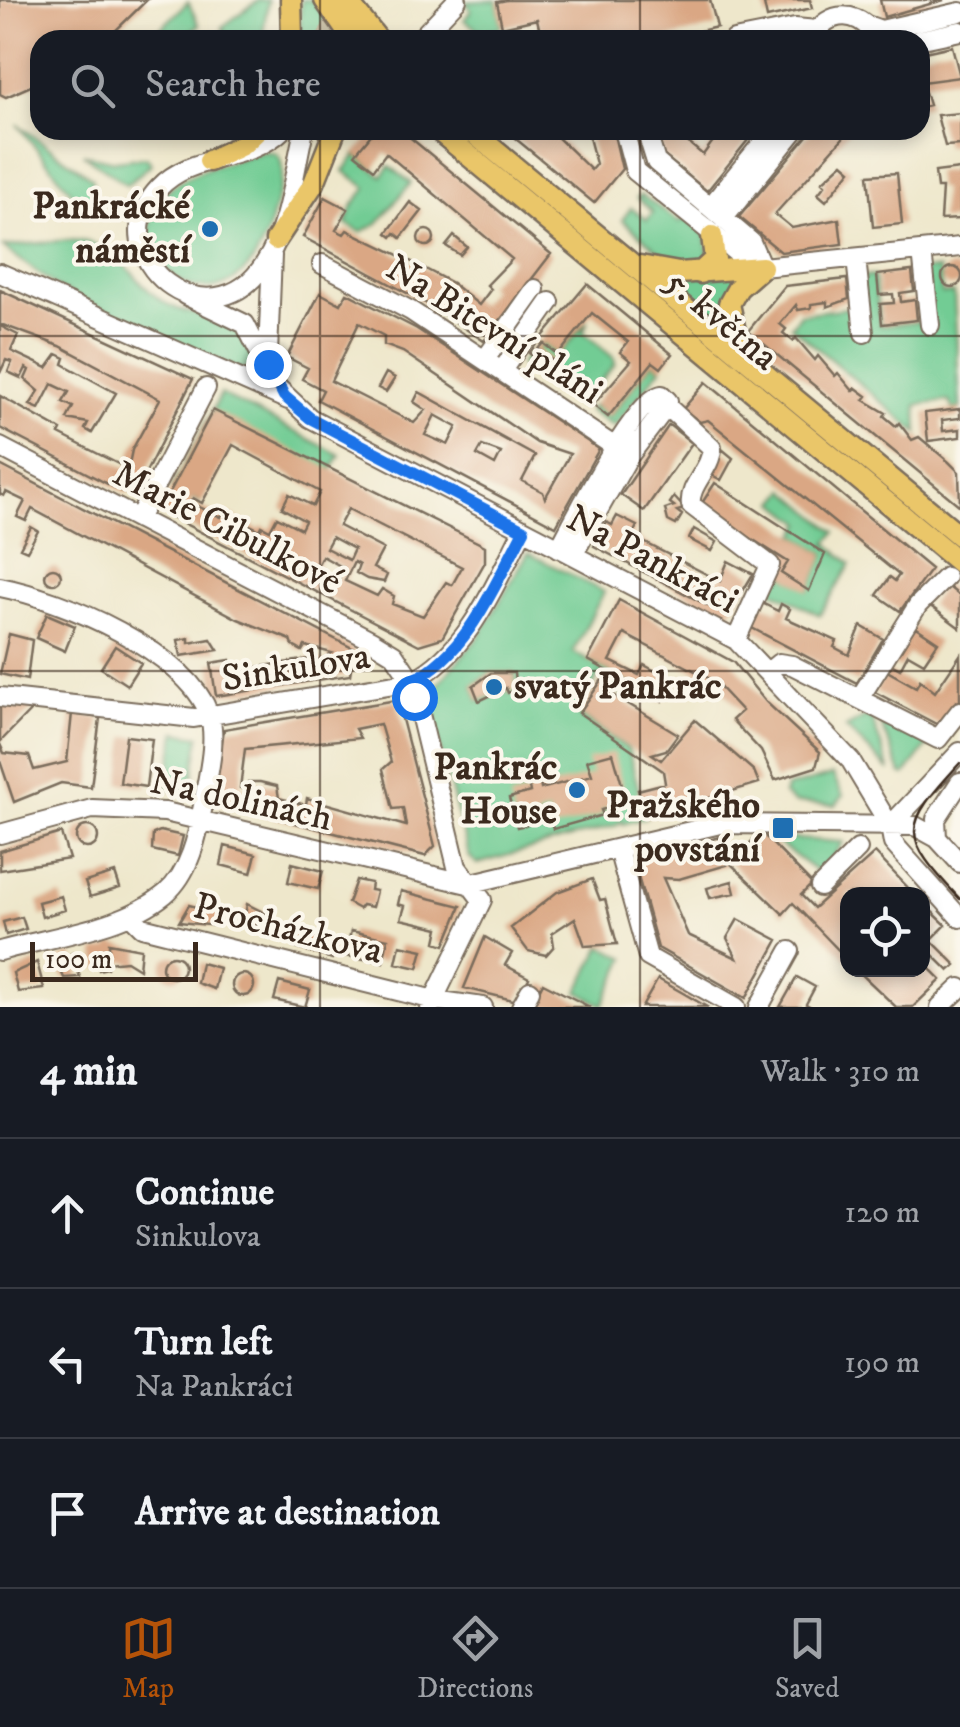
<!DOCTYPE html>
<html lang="en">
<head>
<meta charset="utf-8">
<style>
  body { margin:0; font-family:"IM FELL DW Pica",serif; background:#242831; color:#f1f3f6 }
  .controls { position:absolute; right:30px; bottom:30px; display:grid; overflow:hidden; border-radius:20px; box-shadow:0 5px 15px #0003 }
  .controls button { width:90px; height:90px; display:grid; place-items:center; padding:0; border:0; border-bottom:2px solid #363941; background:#171b24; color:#f1f3f6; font:50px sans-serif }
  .scale { position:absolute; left:30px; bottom:25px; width:168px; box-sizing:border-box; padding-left:10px; border:5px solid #3b2a1e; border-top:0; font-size:28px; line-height:35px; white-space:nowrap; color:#3b2a1e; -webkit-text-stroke:8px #fbf7ec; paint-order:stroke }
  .stop { position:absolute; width:30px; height:30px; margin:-22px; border:8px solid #1a73e8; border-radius:50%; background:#fff }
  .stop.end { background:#1a73e8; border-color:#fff; box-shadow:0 2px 10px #0008 }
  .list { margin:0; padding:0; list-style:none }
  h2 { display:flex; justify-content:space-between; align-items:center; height:130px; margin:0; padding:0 40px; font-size:42px }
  h2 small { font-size:32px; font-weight:400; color:#9ea1a6 }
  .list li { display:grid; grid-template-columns:65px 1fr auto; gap:30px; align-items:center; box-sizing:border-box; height:150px; padding:0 40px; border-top:2px solid #363941 }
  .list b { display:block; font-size:38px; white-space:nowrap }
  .list p { margin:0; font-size:32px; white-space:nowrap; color:#9ea1a6 }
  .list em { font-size:32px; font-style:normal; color:#9ea1a6 }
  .icon { flex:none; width:55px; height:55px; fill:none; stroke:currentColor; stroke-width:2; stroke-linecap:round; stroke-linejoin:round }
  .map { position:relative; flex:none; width:960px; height:1007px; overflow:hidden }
  .search { position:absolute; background:#171b24; box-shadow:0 5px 15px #0003; left:30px; right:30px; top:30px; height:110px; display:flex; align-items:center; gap:25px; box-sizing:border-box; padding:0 35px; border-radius:30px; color:#9ea1a6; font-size:38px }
  .sheet { height:580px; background:#171b24 }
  nav { display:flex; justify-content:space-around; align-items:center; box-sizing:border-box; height:140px; border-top:2px solid #363941; background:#171b24; font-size:28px; color:#9ea1a6 }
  nav a { display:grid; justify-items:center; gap:5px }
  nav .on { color:#b45309 }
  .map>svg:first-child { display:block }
  .green { fill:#72cc94; stroke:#567b59; stroke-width:2.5; fill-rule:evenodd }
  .building { fill:#daa784; fill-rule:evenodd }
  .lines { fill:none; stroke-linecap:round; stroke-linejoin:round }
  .minor-tunnel { stroke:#cac1a8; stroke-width:18; stroke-dasharray:18 9; stroke-linecap:butt }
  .minor-casing { stroke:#7a6c5b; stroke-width:22 }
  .major-casing { stroke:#7a6c5b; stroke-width:25 }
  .minor { stroke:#fff; stroke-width:18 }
  .major { stroke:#eac669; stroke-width:20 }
  .tram { stroke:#3b2a1e; stroke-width:2.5 }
  .route { stroke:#1a73e8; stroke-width:12 }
  .grid { fill:none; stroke:#3b2a1e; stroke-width:2.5; stroke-opacity:0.55 }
  .poi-dot { fill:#1f6fb2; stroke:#fbf7ec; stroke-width:4 }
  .labels { text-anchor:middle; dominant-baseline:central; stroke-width:8; stroke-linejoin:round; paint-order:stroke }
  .poi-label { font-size:38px; font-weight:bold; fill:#3b2a1e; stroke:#fbf7ec; text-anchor:end }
  .street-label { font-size:38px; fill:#3b2a1e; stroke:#fbf7ec }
</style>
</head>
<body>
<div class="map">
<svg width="960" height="1007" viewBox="0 0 960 1007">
  <rect width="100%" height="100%" fill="#fbf7ec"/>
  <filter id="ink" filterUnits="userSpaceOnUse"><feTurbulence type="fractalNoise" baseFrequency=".01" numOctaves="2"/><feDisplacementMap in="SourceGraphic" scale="20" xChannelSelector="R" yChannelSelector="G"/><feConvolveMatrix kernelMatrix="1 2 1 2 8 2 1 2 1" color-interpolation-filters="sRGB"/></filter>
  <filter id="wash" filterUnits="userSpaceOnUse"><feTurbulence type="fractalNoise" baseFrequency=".0048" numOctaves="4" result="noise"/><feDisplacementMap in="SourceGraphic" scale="40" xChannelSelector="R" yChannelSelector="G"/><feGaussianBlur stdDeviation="2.25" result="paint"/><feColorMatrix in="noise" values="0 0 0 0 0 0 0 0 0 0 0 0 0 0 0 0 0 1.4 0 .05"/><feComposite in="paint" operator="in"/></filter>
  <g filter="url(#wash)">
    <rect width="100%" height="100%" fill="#eee7cb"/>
    <path class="green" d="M259,0h9l-6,40h-33l-7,-13z
      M301,0h12l27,40h-41z
      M497,0l5,27 -19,6 -19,-13 7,-10 -6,-8z
      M188,2l11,23 -18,15h-32z
      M17,124l75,54 4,30 -8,3 -8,-8z
      M265,151l12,3c12,16 0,41 -4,59 -38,153 -178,35 -101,-26 25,-20 64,-26 93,-36z
      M83,154l32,7 32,-4 4,7 -24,21z
      M356,155l26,21 8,-10 21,17 -33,40 -17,9 -15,-8 7,-19 14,-17 -23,-17z
      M641,195l39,27 5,-5 21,17 3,24 -30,10 -57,-48 9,-12 16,12 6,-8 -16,-14z
      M68,240c58,0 61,46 105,67 20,9 42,9 62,17l25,40 -21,6 -88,-38 -93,-44 -55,-41z
      M939,269l3,25 12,-1 6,116 -6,1 -5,-9 -32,4 1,28 -127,-107 9,-12 63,-8 -3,-29 14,-1 6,50 40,-4 -5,-51z
      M752,273l-39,45 -48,-40z
      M588,321l-5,11 31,26 1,6 -34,41 -61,-40 9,-12 18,15 -9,-19 5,-6 15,12z
      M653,362l8,6 -47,59 -25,-16 4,-6 16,12z
      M221,394l119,61 -10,17 -117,-61 -41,76 28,16 -28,-15z
      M786,490l50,42 -9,11 24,21 -31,51 -50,-26 16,-28 -4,12 27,17 16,-36 -29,-19 7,-12 -27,-21z
      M528,553l76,39 -31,60 61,34 -6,15 -29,-27 -21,40 50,35 18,68 -23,7 -2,-4 -4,5 -140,39 -8,-8 -39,-145 8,-27 41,-47zM490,673h23l3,6 -8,14 -2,-5 -27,13 -6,-15z
      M865,717l7,2 18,52 -44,-43z
      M878,717l53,24 -26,34 -4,-2z
      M176,732l24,4 -9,55 -24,-3z
      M833,775l10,21 -7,9 -42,-2 -10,-8 2,-7z
      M770,837l73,5 -22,33z
      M602,946l24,12 -23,47 -25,-13z"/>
    <g id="blocks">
      <path class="building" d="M0,0h147l-41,40h-66v42l-34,15 -6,-3z
        M507,0h203l7,27 -56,13h-119l-5,-21 -35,8 -5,-25z
        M782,0h28l2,8 -45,10 -3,-14z
        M880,0h64l-60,17z
        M442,23l21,17h-35z
        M952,46l8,31 -38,5 7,23 -9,2v-54z
        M960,113v32l-15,1 -8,-31z
        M375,130h26l150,124 -67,87 -53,-35 -128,-69 22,-40 23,12 -12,21 8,4 3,-4 52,25 53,28 27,22 12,-16 -4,-4 25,-26 -126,-106 -12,16 -19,-15z
        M505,130h45l41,40 5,-6 -9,-34h26l9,39 -28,34z
        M657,130h26l2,10 18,15 18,-25h35l-49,61 -45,-37z
        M812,130h38l-75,84 17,14 47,-9 3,25 -61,8 -42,-35z
        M843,163l8,7 -25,31 -8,-7 7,-9 -3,-3z
        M960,169v50l-20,1 2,-32h-5l-2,-16z
        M897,173l5,51 -29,3 -5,-52z
        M410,202l12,9 -21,27 -6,-5 -3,4 -5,-4z
        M418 238a8 8 0 1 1 16 0a8 8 0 1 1-16 0Z
        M454,236l13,11 -7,8 -14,-9z
        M942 277a10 10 0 1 1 20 0a10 10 0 1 1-20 0Z
        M912,271l2,20 -14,2 1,9 14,-2 2,20 -35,4 -2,-20 14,-1 -1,-9 -14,1 -2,-20z
        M847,279l2,20 -22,8v-5l-16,2v4l-13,2 -2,-5 -16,19 6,5 -3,4 10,8 3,-3 19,22 3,-4 17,20 3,-3 15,18 3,-3 11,8 -3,4 22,13 -2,3 12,10 3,-3 13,17 7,-3 30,25 10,10 1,34 -212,-175 37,-45z
        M587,284l85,70 -11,14 -8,-6 -45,55 -15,-12 38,-44 -11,-9 8,-10 -36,-29 -34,42 -15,-12 -5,6 16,13 -6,7 -19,-16z
        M0,290l193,89 -54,107 -6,-3 -6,11 -127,-66v-32l61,34 -2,4 69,35 4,-19 28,-51 -100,-53 -60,-22z
        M320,293l21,11 6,-11 70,36 182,120 -43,77 -238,-126 5,-10 -21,-11 6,-11 -21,-11zM359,323l25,13v9l19,7 134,91 33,11 -25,44 -2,-6 -21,-11 13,-25 -116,-64 -5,10 12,8 -12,13 -83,-42zM435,415l22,12 -9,18 -23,-10zM482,446l19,7 -6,12 -18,-10z
        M0,326l18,9 -7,16 36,17 10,-14 8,4 -2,6 53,29 -24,40 -7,-4 3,-6 -21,-4 6,-12 -10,-5 6,-10 -17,-8 -13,25 -9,-4 9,-14 -14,-12 4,-9 -3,-2 -5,10 -13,-6 4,-10 -6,-2 -6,13z
        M386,373l9,5 -9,14 -8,-4z
        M706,382l225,187 -31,42 -23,-16 13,-18 5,4 4,-6 -191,-155 -8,2 -17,-13z
        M960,409v9l-18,2 1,11 17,-2v8l-32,4 -3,-28z
        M213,410l272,136v16l-43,76 -23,7 -255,-132 -2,-6zM233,445l87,47 -7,14 -24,-12 -7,14 23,13 -4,8 -24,-12 -7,13 -8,-4 -2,4 -36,-18 -3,5 -31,-14 3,-5 9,5zM348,509l114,58 -10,18 -6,-3 -23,34 -31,-12 2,-8 -12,-7 -5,7 -32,-15 9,-19 5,3 -3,8 11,6 17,3 3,-7 -14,-7 10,-19 -44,-23zM332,537l22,12 -5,11 -23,-12zM322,556l22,12 -6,12 -22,-12z
        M669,425l23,18 -48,68 -23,-16z
        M722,449l11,9 -12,22 -9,-5z
        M0,465l354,184 -4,26 -134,21 -5,-33 19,-3 1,8 27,-1 51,-8 14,1 1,5 6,-1 -2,-9 4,-2 -27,-7 -3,5 -9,-5 -2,-6 -53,-21 -206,-110 -6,12 -9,-4 8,-16 -19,-9 -2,4 -4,-2z
        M715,483l110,71 -16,37 -28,-18 7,-11 -88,-56z
        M674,497l11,12 -8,2 5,4 -6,10 -8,-4 -3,-12 9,-3 -4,-3z
        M617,516l20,10 -5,10 88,45 8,-20 25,13 -25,42 -134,-70 12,-24 6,3z
        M31,527l7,4 -11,20 -7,-3z
        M694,529l23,13 -5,9 -23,-12z
        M45 576a8 8 0 1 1 16 0a8 8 0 1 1-16 0Z
        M945,584l15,12v32l-31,-23z
        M619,600l114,62 33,40 54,50 -4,15 -41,13 -14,-29 -29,-31 10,-9 -28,-30 -90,-47 -14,27 29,14 5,-10 28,15 -10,21 -74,-41z
        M762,603l16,8 3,-7 9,5 -4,9 51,23 -3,6 15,8 12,-29 22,13 -26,44 -107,-56z
        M47,614l28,12 -10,25 -29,-13z
        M914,626l24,16 -14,21 -16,-9 -8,15 -9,-5z
        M9,634l23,6 -5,40 -27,-6z
        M189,638v5l22,-4 7,11 -37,6 -3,-16z
        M115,646l26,17 -14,22 -26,-17z
        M960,655v50l-4,-3v6l-14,19 -67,-35 12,-21 29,16 4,-7 15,12z
        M491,673h23l2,17 -8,3 -2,-5 -27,13 -6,-15z
        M604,677l8,6 -5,8 71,43 -12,16 -14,4 9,6 34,-40 59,51 5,12 -113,34 -8,-27 27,-7 -2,-12 -84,-58z
        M397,700l38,146 -10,10 -212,-54 11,-73zM380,724l11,38 -8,7 10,40 10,-1 3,18 -99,-28 -1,7 -27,-7 -2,-12 -17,-4h-12l-2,8 -6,-2 5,-39 115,-11 -5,-9z
        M0,701l35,5 -35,36z
        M72,713l28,5 -9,69 -30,-4 -47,19 -14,-41v-17l4,9 25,3 5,14 33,-8z
        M126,736l26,3 -6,48 -26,-4z
        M613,753l14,49 -26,8 2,5 -50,14 -5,-17 -11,3 2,7 -22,5 -8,-29 21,-6 -2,-10 11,-3 2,10 51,-14 -5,-15z
        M76 837a11 11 0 1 1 22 0a11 11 0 1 1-22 0Z
        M160,831l23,5 -5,20 -26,-6 1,-16z
        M761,832l51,52 -11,11 13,13 61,-55 39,41h-66v66l-55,-57 -10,11 -53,-51z
        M61,833l8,26 -69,11v-19z
        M719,837l8,28 -48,14 -16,-1 25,57 49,23 -10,-20 11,-19 40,21 -32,58 -88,-50 -24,-86z
        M225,846l31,8 -5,19 -30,-8z
        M292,863l31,8 -5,18 -30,-7z
        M115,873l5,15 -30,9 -5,-15z
        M592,879l8,21 5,-1 12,45 -32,2 -10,-28 -23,15 2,13 -8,9 -18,-4 -17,-23 46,-36z
        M356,880l15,3 -1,7 6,1 -4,16 -10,-2 -3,4 -11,-6z
        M732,881l3,12 -25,5 -3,-10z
        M401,891l60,15 -16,39 -9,-3 3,-14 -38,-9 4,-13 -7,-2z
        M61,896l4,14 -23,7 -4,-15z
        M922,902l24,23 -15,15 25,25 -7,6 -16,-16 -9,8 17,17 -28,27h-17l-39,-37h65z
        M247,904l20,10 -4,18 -7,-7 -5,4 -8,-3z
        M189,905l31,8 -3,13 -38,-4z
        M22,917l4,12 -20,6 -3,-13z
        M293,931l31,7 -2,9 13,3 -3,9 -39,-12z
        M351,931l37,8 -5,23 -38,-6z
        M485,937l27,16 -7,12 24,13 -12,23 -53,-13z
        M109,943l32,6 -2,20 -13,-8 -20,2 1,5 -8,2 -4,-19 14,-3z
        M400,945l23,5 -5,18 -22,-5z
        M72,953l8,24 -16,1 -7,-16z
        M162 967a11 11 0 1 1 22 0a11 11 0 1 1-22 0Z
        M37,962l7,27 -26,3 -5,-19z
        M201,963l18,5 -5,21 -17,-6z
        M232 985a11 11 0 1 1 22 0a11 11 0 1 1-22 0Z
        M797,977l18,10 -9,17 5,3h-31z
        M658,979l25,14 24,14h-65z
        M279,982l31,8 -5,17 -31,-7z
        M543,983l47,24h-59z"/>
    </g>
  </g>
  <g filter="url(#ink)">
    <use href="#blocks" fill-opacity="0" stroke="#7a6c5b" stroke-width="2.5"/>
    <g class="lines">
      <path class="minor-tunnel" d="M325,40l17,-35"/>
      <g class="minor-casing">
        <path id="minor" d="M867,25l14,5 79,-18
          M419,40l38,-40
          M734,40l61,-12 22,2
          M812,40c12,-27 40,-32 59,-10
          M918,40l42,-9
          M282,130c-35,34 -90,22 -123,58 -64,68 50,161 106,75 24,-36 29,-91 39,-133
          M624,130l11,41 114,92 13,4 198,-20
          M646,130l10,32 95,80 11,25
          M710,207l63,-77
          M723,219l72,-89
          M922,251l8,74
          M856,258l8,75
          M322,264l89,47 213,142
          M0,273l288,127
          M185,295l60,29 32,63 33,31 426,222 115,121 39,65 3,17 67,75
          M268,354l4,-99
          M486,358l49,-69
          M503,369l47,-67
          M667,406l45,42c-1,22 -24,37 -21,57l79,60 -34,75
          M0,447l371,193 23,14 18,27 45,186 25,33 -52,107
          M138,519l68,-131
          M559,548c15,-28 76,-150 103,-153l6,6 -1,5 -38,50 -56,99
          M0,587c62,12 186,64 209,127 9,26 -2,64 -6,91 -5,30 -13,68 -38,89 -43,35 -113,42 -165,57
          M768,672l11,-9 13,2 146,74 22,-28
          M0,697l194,21 218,-37c57,-29 83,-97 111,-151
          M859,699l59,-94 28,-28
          M890,826l70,-74
          M0,834l92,-25 73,3 303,72 252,-60 195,2 22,12 23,25
          M937,838l-1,-19 24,-37
          M618,849l30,108 88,50
          M820,887l38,-38
          M130,915l12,12 292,73 49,7
          M521,1007l9,-16
          M759,1007l31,-56
          M940,1007l20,-19"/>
      </g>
      <g class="major-casing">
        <path id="major" d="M291,0l1,40
          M325,0l28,40
          M346,0l32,40
          M438,130l522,433
          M470,130l490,406
          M209,161l33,-16 16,-15
          M276,240l38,-57 21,-53
          M640,266l39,7 83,-6
          M700,273l15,-14 -3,-23
          M740,354l-11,-50 9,-16 24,-21"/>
      </g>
      <use href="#minor" class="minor"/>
      <use href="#major" class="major"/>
      <path class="tram" d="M960,763c-60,65 -60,72 0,136"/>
    </g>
  </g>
  <g class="lines" filter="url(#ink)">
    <path class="route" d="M268,364l16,32 26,22 214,112c-29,54 -55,122 -112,151l2,16"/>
  </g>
  <path class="grid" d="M320,0v40M640,0v40M320,130v877M640,130v877M0,336h960M0,671h960"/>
  <g class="poi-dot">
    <circle cx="210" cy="229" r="10"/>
    <circle cx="494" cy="687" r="10"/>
    <circle cx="577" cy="790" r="10"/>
    <rect x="771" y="816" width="24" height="24" rx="5"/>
  </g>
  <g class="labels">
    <g class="poi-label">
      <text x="190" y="207">Pankrácké<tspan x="190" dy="44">náměstí</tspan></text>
      <text x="514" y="687" text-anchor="start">svatý Pankrác</text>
      <text x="557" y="768">Pankrác<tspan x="557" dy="44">House</tspan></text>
      <text x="760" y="806">Pražského<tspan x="760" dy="44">povstání</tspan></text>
    </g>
    <g class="street-label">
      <text transform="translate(721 320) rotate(40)">5. května</text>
      <text transform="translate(494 330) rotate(32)">Na Bitevní pláni</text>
      <text transform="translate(227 528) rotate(27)">Marie Cibulkové</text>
      <text transform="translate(652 560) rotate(28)">Na Pankráci</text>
      <text transform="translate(296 668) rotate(-9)">Sinkulova</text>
      <text transform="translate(241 800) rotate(12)">Na dolinách</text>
      <text transform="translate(288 929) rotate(14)">Procházkova</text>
    </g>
  </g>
</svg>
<div class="controls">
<button><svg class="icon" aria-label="locate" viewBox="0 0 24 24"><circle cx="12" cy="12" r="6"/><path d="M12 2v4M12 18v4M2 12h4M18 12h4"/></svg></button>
</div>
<div class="scale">100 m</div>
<div class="stop" style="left:414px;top:697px"></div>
<div class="stop end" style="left:268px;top:364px"></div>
<div class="search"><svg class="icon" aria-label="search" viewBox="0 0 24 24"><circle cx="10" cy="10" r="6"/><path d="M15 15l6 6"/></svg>Search here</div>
</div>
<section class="sheet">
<h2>4 min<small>Walk · 310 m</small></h2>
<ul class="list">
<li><svg class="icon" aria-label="ahead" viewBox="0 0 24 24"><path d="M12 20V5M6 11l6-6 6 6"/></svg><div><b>Continue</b><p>Sinkulova</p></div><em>120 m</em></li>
<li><svg class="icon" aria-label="left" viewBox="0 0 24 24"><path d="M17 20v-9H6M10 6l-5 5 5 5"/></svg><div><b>Turn left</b><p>Na Pankráci</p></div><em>190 m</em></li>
<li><svg class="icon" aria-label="arrive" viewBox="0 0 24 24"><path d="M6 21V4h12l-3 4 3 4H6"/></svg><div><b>Arrive at destination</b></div></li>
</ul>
</section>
<nav>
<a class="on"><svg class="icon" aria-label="map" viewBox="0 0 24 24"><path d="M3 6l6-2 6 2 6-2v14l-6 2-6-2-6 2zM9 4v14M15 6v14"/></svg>Map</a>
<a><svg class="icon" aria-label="directions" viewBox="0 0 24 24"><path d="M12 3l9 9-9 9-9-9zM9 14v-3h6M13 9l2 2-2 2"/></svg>Directions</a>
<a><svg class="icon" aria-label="saved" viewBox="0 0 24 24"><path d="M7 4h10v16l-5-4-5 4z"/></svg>Saved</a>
</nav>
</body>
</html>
